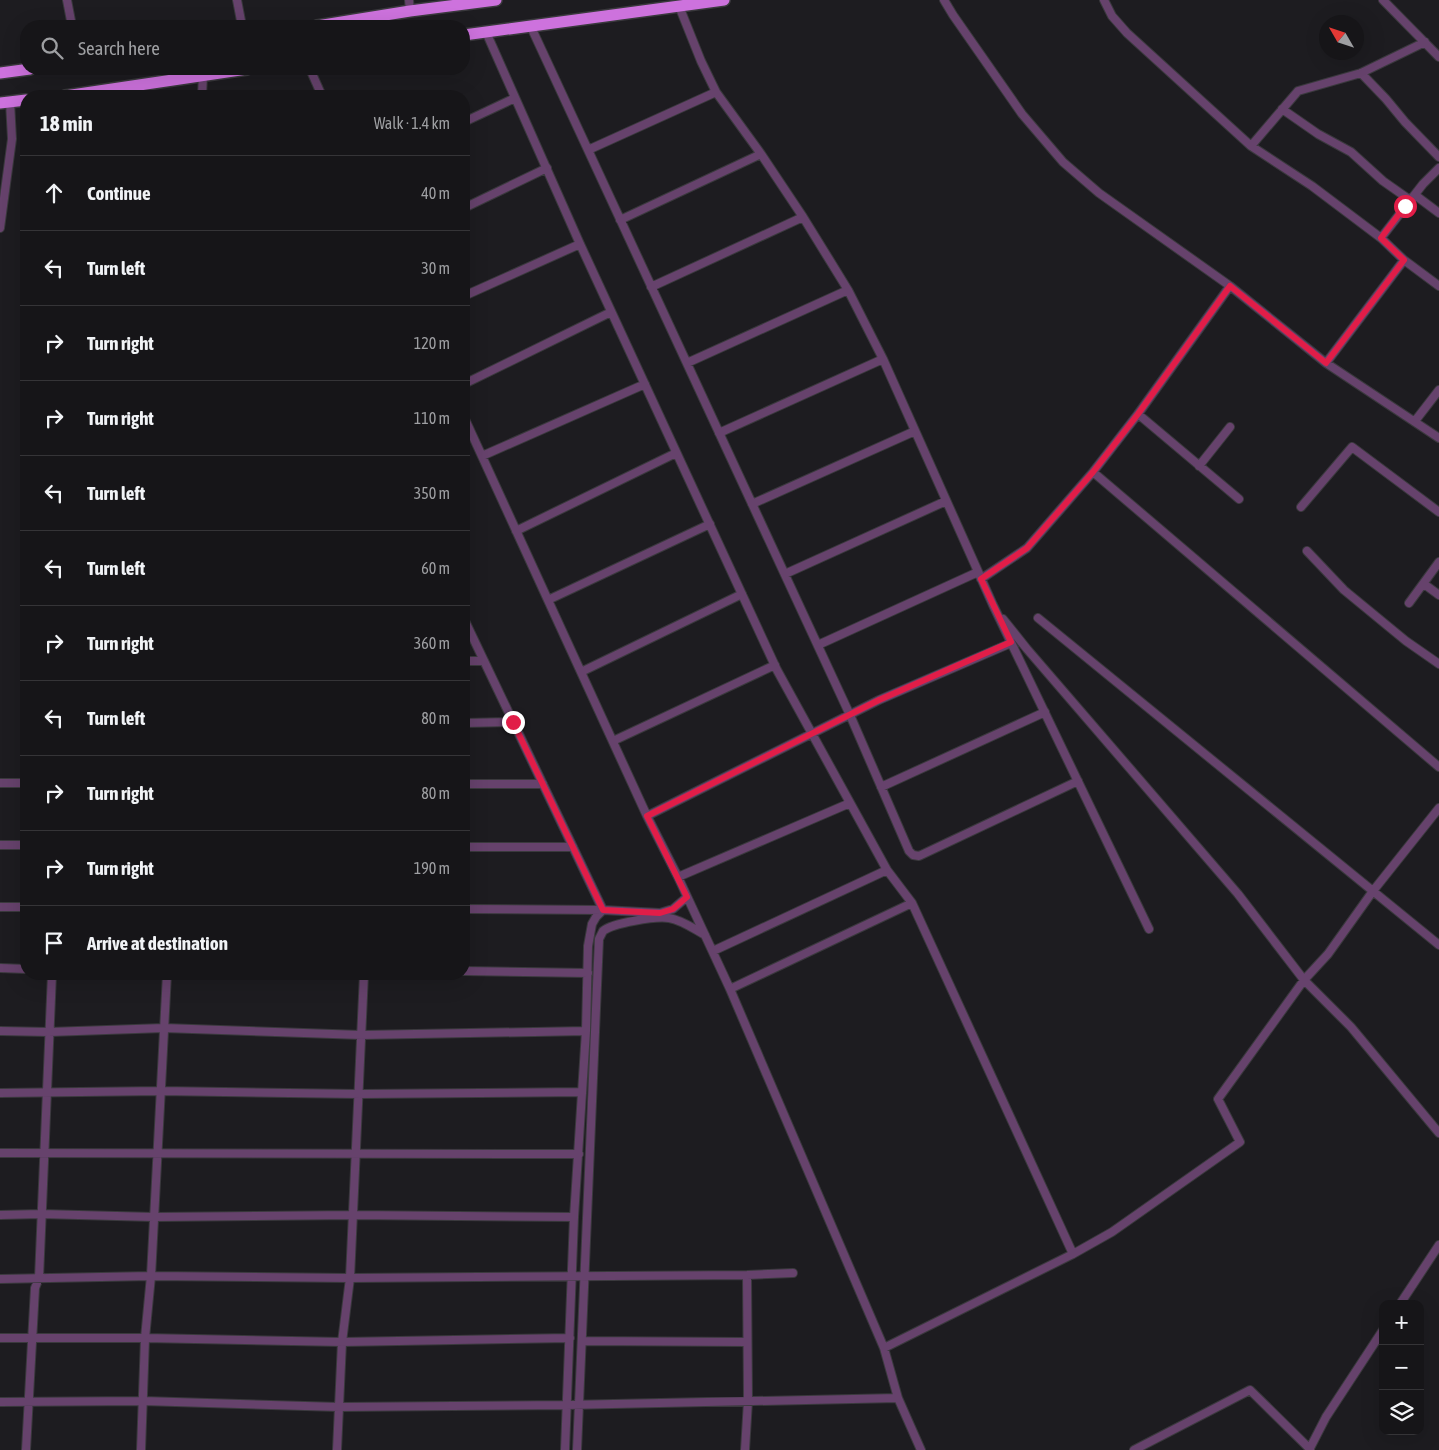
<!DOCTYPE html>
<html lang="en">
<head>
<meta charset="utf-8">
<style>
  body { margin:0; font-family:"Asap Condensed",sans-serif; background:#232225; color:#f1f3f6 }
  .controls { position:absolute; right:15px; bottom:15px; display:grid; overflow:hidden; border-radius:10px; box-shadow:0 5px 20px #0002 }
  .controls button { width:45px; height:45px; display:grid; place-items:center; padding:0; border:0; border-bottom:1px solid #353437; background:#161518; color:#f1f3f6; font:25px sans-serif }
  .compass { position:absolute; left:1319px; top:15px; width:45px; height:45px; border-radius:50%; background:#161518; box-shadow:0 5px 20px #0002; rotate:309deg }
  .stop { position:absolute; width:15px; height:15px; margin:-11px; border:4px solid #e11d48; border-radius:50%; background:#fff }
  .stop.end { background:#e11d48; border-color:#fff; box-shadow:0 1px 5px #0008 }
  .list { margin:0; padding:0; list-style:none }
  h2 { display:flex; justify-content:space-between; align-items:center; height:65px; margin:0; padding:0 20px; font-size:21px }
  h2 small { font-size:16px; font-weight:400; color:#9e9fa2 }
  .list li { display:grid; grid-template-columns:32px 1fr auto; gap:15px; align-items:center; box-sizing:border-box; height:75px; padding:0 20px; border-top:1px solid #353437 }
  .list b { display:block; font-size:19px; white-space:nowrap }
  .list em { font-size:16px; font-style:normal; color:#9e9fa2 }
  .icon { flex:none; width:28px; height:28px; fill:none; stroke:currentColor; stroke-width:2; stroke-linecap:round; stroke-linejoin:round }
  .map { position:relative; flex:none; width:1439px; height:1450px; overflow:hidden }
  .search { position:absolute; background:#161518; box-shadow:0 5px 20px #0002; left:20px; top:20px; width:450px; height:55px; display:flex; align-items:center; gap:12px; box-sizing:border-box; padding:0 18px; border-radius:20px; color:#9e9fa2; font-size:19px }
  .panel { position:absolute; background:#161518; box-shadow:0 5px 20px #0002; left:20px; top:90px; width:450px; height:890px; border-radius:20px }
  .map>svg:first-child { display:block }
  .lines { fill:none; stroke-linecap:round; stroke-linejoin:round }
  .minor-casing { stroke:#3a393d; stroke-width:10 }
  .highway-casing { stroke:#3a393d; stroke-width:14 }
  .minor { stroke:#66426c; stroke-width:8 }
  .highway { stroke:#cd72dd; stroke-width:11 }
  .route { stroke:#e11d48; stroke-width:6 }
</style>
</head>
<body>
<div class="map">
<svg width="1439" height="1450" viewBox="0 0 1439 1450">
  <rect width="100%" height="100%" fill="#1d1c20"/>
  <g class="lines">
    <g class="minor-casing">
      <path id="minor" d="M67,0l5,26
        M237,0l5,26
        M409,0l1,11
        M944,0l9,15 69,99 41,48 36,31 131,93 96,77 113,75
        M1104,0l8,16 15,17 124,113 61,40 69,52 23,22 35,26
        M1383,0l56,57
        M679,6l22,55 15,31 45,62 42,63 45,73 35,69 110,246 156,324
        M531,27l319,688 59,136 4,4 6,1 159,-75
        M486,32l94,212 197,426 110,200 25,33 161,351
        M310,69l12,27
        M1361,73l25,26 19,23 34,35
        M202,96l1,-21
        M1282,109l36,25 33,18 32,29 27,19
        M464,122l51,-24
        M1251,146l47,-55 63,-18 64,-31
        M588,150l128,-58
        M1415,195l24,18
        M464,208l83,-40
        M620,220l141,-66
        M0,228l12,-89 -2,-37
        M1381,238l42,-54 16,-16
        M651,287l152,-70
        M464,296l116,-52
        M687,363l161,-73
        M1326,363l78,-103
        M464,384l147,-72
        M1138,414l101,85
        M464,417l183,399 31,61 52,112 154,359 14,50 23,52
        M1415,421l24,-31
        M719,433l164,-74
        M482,456l163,-72
        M1199,466l31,-39
        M1093,472l346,295
        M752,504l163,-73
        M1301,507l51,-60 87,65
        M516,531l160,-78
        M1307,551l37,39 62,51 33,23
        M785,574l161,-73
        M981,579l46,-31 66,-76 45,-58 92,-128
        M1424,584l15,11
        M548,600l162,-76
        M1409,603l30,-41
        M1038,618l401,327
        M464,619l139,291 -139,-1
        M1003,619l24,30 211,245 66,86 47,47 88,106
        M818,645l160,-73
        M464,661h20
        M581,672l161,-78
        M464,723l49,-1
        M613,741l162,-76
        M0,783h26
        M464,784h79
        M881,787l164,-75
        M647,816l232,-116 132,-57
        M0,845h26
        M464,847h109
        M678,877l172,-74
        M0,907h26
        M713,951l174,-81
        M0,968l26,1
        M464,971l124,2
        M730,989l182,-86
        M0,1031l49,1 115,-4 197,7 225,-4
        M0,1093l161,-2 198,3 223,-2
        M0,1153l579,1
        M0,1215l41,-1 113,3 199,-2 221,2
        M0,1279l151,-3 199,2 397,-3 46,-2
        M1400,1304l39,-59
        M0,1338h145l197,4 228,-4
        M582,1341l165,1
        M884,1348l189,-94 39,-22 128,-90 -22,-43 86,-119 24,-26 45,-63 66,-83
        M0,1402l143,-1 196,6 228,-2 331,-7
        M26,1450l9,-162 4,-10 13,-304
        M141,1450l4,-112 6,-62 16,-302
        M337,1450l5,-108 8,-64 14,-304
        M565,1450l9,-233 12,-186 2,-85 4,-22 4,-7 7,-7 57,3 13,-4 14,-12
        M577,1450l22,-511 4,-8c10,-8 52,-15 66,-13 13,2 25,11 36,17
        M745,1450l3,-49 -1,-126
        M1134,1450l116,-60 60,59
        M1309,1450l17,-33 57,-87"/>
    </g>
    <g class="highway-casing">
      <path id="highway" d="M317,26l93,-15 86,-11
        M464,35l260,-35
        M0,73l30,-4
        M65,96l182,-27
        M0,103l26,-3"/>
    </g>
    <use href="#minor" class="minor"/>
    <use href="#highway" class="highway"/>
  </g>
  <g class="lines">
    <path class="route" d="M513,722l90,188 57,3 13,-4 14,-12 -40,-81 232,-116 132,-58 -30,-63 46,-31 66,-76 45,-58 92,-128 96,77 78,-103 -23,-22 24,-32"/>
  </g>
</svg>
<div class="controls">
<button>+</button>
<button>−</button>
<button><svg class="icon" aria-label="layers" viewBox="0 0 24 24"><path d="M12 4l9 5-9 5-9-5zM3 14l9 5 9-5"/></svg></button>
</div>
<svg class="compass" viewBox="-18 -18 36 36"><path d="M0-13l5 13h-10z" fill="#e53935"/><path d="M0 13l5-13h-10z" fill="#9e9fa2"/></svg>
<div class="stop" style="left:1405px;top:206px"></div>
<div class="stop end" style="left:513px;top:722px"></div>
<div class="search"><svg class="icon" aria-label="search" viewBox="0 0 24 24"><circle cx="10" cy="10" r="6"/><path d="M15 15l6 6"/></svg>Search here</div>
<section class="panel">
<h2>18 min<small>Walk · 1.4 km</small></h2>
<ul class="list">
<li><svg class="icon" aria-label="ahead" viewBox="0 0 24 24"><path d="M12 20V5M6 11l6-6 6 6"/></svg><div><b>Continue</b></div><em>40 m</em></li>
<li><svg class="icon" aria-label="left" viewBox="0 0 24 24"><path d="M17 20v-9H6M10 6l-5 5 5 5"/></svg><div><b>Turn left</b></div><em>30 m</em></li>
<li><svg class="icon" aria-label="right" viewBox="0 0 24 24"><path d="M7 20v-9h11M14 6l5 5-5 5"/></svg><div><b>Turn right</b></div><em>120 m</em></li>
<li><svg class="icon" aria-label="right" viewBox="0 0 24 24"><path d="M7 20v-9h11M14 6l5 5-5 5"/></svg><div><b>Turn right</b></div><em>110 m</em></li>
<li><svg class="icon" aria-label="left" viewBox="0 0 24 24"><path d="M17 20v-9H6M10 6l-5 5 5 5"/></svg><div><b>Turn left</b></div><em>350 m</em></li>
<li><svg class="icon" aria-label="left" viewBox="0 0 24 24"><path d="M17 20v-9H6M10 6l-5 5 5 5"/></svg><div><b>Turn left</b></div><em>60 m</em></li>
<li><svg class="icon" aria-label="right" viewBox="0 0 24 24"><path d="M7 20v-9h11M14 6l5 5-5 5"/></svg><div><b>Turn right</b></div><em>360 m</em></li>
<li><svg class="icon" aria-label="left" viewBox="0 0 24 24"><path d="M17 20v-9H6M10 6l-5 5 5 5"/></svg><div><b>Turn left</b></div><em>80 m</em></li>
<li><svg class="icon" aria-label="right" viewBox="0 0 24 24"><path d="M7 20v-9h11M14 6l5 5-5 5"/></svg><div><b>Turn right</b></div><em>80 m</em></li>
<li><svg class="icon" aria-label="right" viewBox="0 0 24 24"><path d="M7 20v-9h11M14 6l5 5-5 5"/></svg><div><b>Turn right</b></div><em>190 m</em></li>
<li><svg class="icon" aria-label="arrive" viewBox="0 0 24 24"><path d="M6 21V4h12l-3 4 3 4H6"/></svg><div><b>Arrive at destination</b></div></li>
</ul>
</section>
</div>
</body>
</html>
